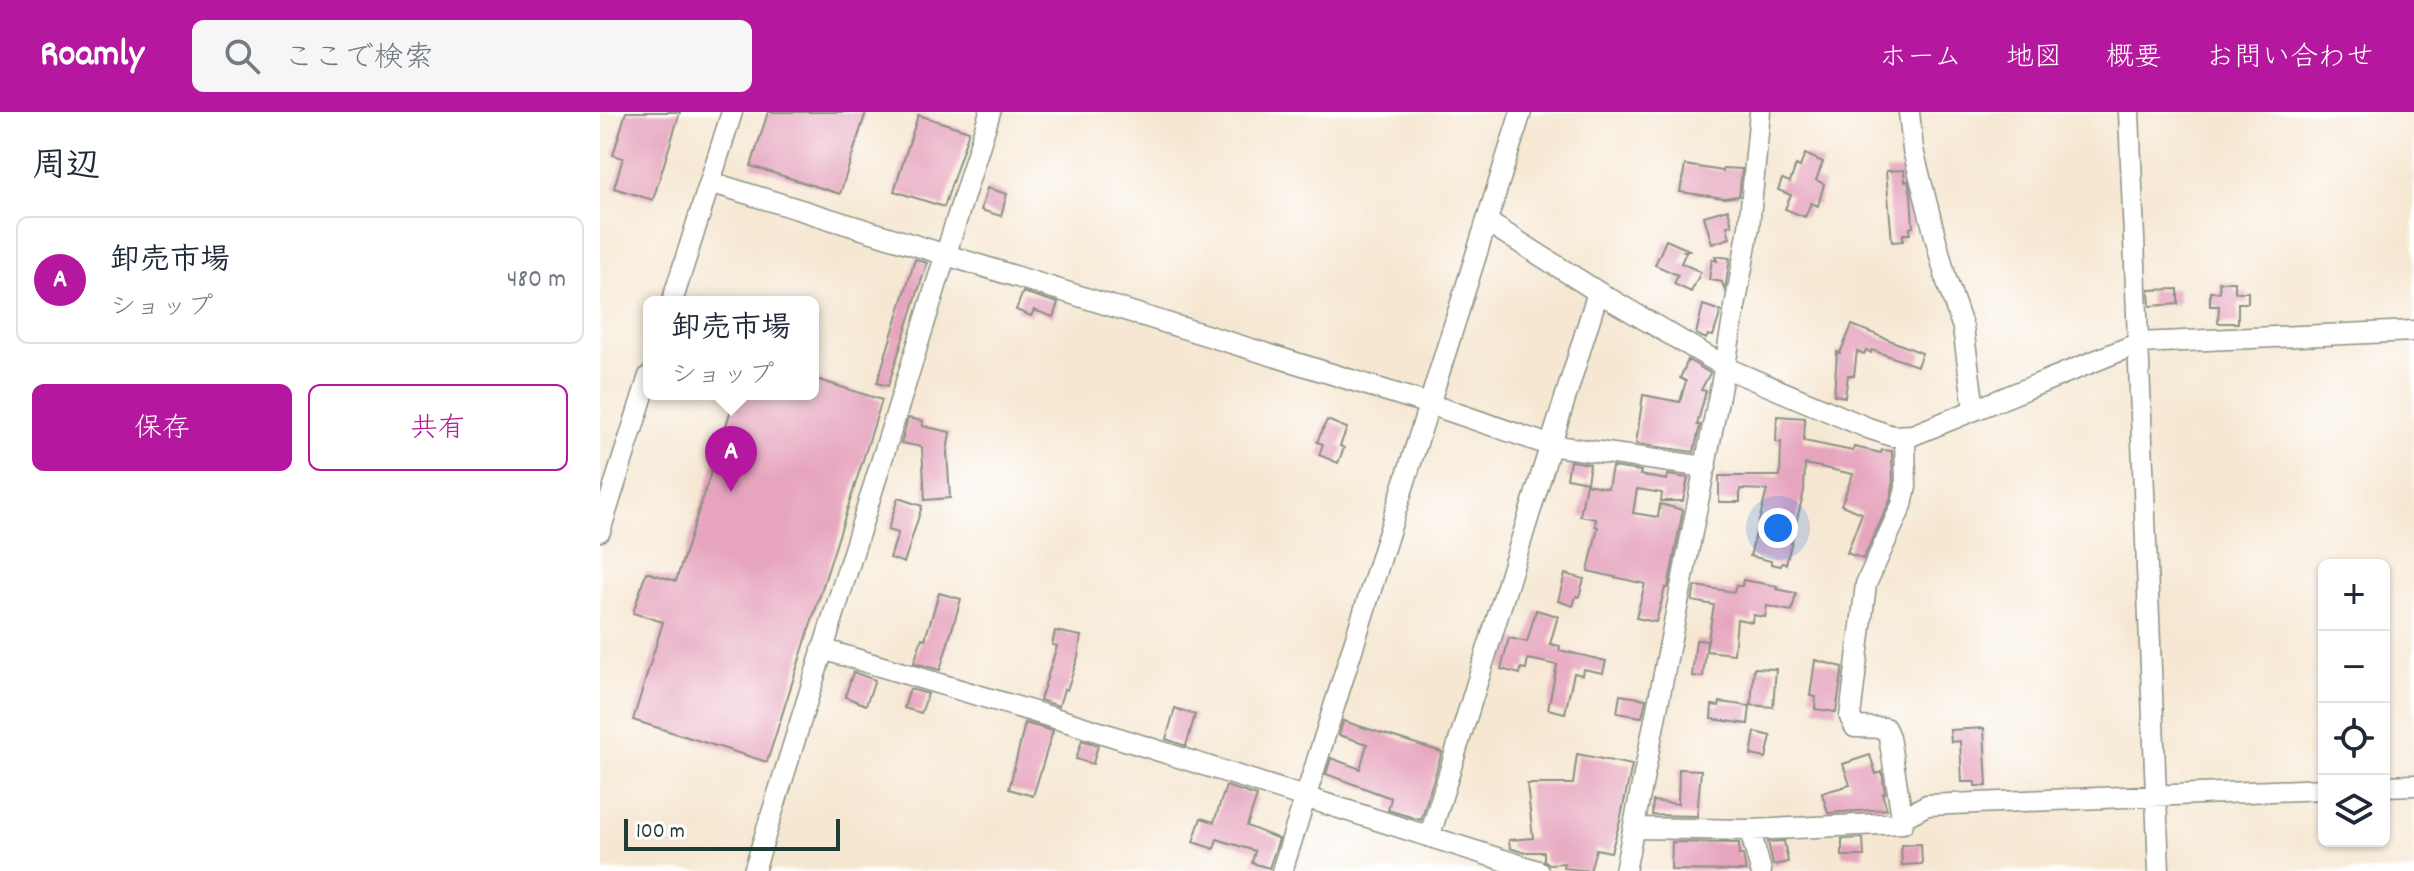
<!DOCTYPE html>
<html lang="ja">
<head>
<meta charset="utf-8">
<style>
  body { margin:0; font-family:Dekko,"Klee One",sans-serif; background:#f6f6f7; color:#1f2937 }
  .controls { position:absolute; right:24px; bottom:24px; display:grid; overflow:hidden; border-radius:12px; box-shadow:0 2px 6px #0004 }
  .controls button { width:72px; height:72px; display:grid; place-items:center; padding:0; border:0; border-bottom:2px solid #e0e1e3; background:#fff; color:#1f2937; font:40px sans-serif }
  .scale { position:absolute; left:24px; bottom:20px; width:216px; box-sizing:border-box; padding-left:8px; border:4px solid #1f3d34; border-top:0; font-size:22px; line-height:28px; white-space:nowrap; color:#1f3d34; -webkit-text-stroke:6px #fff; paint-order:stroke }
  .you { position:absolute; left:1178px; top:416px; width:28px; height:28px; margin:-20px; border:6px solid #fff; border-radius:50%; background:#1a73e8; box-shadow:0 0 0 12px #1a73e833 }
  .badge { display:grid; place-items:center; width:52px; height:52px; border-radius:50%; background:#b5179e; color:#fff; font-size:26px; font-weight:700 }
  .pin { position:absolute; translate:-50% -66px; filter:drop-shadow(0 2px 4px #0008) }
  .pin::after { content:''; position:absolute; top:42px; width:28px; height:24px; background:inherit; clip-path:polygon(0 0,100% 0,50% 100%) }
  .popup { position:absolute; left:43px; top:184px; width:176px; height:104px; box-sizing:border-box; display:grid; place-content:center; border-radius:12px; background:#fff; filter:drop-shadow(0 2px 6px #0005); font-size:26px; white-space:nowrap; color:#747a83 }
  .popup b { font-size:30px; color:#1f2937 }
  .popup::after { content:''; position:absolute; left:50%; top:100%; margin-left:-16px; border:16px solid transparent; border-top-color:#fff }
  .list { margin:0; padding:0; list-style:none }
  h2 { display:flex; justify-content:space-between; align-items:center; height:104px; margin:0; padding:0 32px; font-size:34px }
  h2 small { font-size:26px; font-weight:400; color:#747a83 }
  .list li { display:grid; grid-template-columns:52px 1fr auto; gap:24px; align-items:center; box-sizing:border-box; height:128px; margin:0 16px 16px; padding:0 16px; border:2px solid #e0e1e3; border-radius:12px }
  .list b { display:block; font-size:30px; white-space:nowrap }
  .list p { margin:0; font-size:26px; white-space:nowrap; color:#747a83 }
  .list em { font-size:26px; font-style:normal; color:#747a83 }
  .actions { display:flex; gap:16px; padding:24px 32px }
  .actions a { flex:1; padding:18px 0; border:2px solid #b5179e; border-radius:12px; text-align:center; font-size:28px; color:#b5179e }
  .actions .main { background:#b5179e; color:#fff }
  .icon { flex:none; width:44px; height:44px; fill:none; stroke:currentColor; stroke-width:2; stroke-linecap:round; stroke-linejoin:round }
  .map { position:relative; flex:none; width:1814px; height:759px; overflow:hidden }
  header { display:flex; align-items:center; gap:48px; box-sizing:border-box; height:112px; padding:0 40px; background:#b5179e; color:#fff }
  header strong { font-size:38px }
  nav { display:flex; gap:44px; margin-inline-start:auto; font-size:28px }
  .search { width:560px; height:72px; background:#f6f6f7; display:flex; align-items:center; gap:20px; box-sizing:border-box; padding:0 28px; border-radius:12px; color:#747a83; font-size:30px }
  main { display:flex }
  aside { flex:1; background:#fff }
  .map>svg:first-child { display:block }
  .building { fill:#e6a4be }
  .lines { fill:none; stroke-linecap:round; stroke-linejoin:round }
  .minor-casing { stroke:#8a9283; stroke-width:23 }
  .minor { stroke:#fff; stroke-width:20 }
</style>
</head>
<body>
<header>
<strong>Roamly</strong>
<div class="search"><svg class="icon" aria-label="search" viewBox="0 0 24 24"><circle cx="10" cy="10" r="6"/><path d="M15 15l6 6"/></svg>ここで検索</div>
<nav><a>ホーム</a><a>地図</a><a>概要</a><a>お問い合わせ</a></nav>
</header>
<main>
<aside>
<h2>周辺<small></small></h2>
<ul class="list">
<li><span class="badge">A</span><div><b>卸売市場</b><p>ショップ</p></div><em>480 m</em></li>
</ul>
<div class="actions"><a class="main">保存</a><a>共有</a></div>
</aside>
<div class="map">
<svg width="1814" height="759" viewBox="0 0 1814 759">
  <rect width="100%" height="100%" fill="#fff"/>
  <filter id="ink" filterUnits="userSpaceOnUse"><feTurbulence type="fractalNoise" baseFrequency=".0125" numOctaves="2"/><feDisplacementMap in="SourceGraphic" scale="16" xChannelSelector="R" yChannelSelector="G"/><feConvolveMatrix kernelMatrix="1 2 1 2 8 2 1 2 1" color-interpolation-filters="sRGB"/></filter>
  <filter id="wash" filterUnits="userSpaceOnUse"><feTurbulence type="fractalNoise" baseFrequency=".006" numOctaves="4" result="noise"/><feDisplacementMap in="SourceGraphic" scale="32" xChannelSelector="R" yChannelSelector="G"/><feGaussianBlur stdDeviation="1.8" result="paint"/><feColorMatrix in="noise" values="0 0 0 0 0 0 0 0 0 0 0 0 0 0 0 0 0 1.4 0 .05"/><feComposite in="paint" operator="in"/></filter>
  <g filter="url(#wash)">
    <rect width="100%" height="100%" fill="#f6e7d2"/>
    <g id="blocks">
      <path class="building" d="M26,0h54l-27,88 -39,-12 9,-30 -10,-3z
        M168,0h98l-26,82 -89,-28z
        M318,3l51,16 -25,76 -50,-16z
        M1205,42l18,8 -7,18 8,4 -6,22 -7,-3 -6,14 -20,-8 6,-14 -13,-5 4,-11 8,3 6,-17 4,2z
        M1085,53l38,6v-3l19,1 -3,27 -15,2 -44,-6z
        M1304,58l1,12 3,-1 3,14 2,32 -3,1v6h-7v7l-11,1 -6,-71z
        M387,76l20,6 -6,22 -20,-6z
        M1128,97l4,16 -5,1 3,12 -18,6 -8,-28z
        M1066,128l23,10 -5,1 2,1 -5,11 20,9 -10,20 -17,-8 4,-9 -23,-10z
        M1115,144l15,2 -5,32 -3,-8 -13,-2 3,-21 5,2z
        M315,147l12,4 -39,123 -11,-3z
        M1619,170h16v10h13v11h-10v20h-20l1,-17h-9v-14h10z
        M1578,177v15l-28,2 -1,-16z
        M423,180l35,11 -5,14 -19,-7 -3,6 -15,-6z
        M1103,193l18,6 -8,25 -5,-1 -2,4 -10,-5z
        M1252,213l70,28 -5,13 -45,-16 -1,3 -5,-3 -2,4 -7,-3 -3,25 -6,-1 -3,22 -11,-2 3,-43 3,1z
        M1088,248l22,13 -9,17 5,1 -9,34h3l-6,27 -58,-8 7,-49 37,7 6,-21 -6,-3z
        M213,266l69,22 -115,362 -134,-42 30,-98 -30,-9 13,-41 30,9 60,-187h77z
        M1177,304l28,2 -1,23 49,10 1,-4 27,6 1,-3 10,1 1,35 -3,15 -27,58 -16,-6 15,-40 -21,-8 12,-31 -48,-10 -1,27 -18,73 -4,-1 -1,3 -10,-2v-3l-21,-5 17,-66 -27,-1v13h-21v-26h61l1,-34h-5z
        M308,306l15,3 -1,5 28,6 -3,20 3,46 -25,2 -3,-53 -21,-4z
        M727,308l20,8 -7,18 4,2 -6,15 -19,-8 4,-11 -6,-2z
        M970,349l20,3 -3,18 -20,-4z
        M1012,355l29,4 -1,4 27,5 1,-5 20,3 -5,23h-22l1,-8 -25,-4 -4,24 25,4 2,-13 23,6 -15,78h-3l-9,34 -20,-4 9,-34 -57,-13 10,-44 -3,-1 1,-7 -16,-3 6,-32 22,4z
        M298,386l24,8 -18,57 -14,-5 8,-25 -10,-3z
        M965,462l19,5 -5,18 -3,-1 -3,10 -15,-5z
        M1143,468l34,6 -1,3 20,4 -4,18 -25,-5 -2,11 -12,-2 -1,7 -15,-3 -3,35 -28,-3 8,-46 -22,-4 3,-15 39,6 2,-6h6z
        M339,481l22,6 -21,71 -26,-7 8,-25 3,1z
        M936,498l22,6 -8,28 10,2 -1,4 47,11 -3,12 -20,-4 -1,6 -8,-2 -9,40 -17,-4 9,-44 -29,-6 -2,10 -5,-1 -1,6 -19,-5 8,-31 18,4z
        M455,519l26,5 -3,21 -11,33 -3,-1 -5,17 -19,-6 17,-54 -5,-1z
        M1096,528l11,1 -4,36 -11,-1z
        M1215,548l28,7 -7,45 -21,-3 1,-12 -6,-1z
        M1154,556l22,1 -3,38 -22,-2z
        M253,560l22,8 -9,25 -21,-8z
        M310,577l18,5 -7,19 -17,-5z
        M1020,583l26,4 -4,18 -25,-4z
        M1120,590l30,4 -2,18 -37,-5 1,-14 7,1z
        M575,596l20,7 -9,31 -20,-7z
        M743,609l99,31 -21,68 -33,-10 3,-12 -65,-24 5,-16 29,11 7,-25 -28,-9z
        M425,611l28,8 -20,65 -24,-7z
        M1384,616l3,58h-12v-4h-13l-2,-41 -9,1 -1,-12z
        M1155,620l16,4 -5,22 -15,-3z
        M482,628l16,5 -5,19 -17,-5z
        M977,642l55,11 -12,56 -9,31 -15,-3 -6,22 -27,-3 1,-5 -15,1 -5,-4v-8h-22l-12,-4 -1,-8 24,-2 -6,-54h46z
        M1270,643l6,19 6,-2 3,21 -3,1 5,15 -59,4 -6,-20 28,-8 -7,-21z
        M1079,657l22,1 -4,46 -45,-1 1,-14 25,3z
        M626,674l31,10 -10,30 32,13 -10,29 -17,-5 3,-12 -38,-12 -3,10 -21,-7 8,-24 13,4z
        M1263,726l1,18h-22v-17z
        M1184,729l4,21 -15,3 -5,-23z
        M1072,730l67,1v12h4l3,16 -75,-1z
        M1321,732l1,20 -20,1 -1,-20z"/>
    </g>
  </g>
  <g filter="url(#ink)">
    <use href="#blocks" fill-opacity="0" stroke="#8a9283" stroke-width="2"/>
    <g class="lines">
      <g class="minor-casing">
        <path id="minor" d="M1309,0l4,38 33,129 17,49 11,81
          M1529,0l30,759
          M110,70l719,222 120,41 157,22
          M889,111l109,69 133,78 137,58 24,8 21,-1 226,-92 275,-12
          M72,190l60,-190
          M0,419l49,-155
          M222,537l246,73 470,149
          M1784,674l30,-1
          M1304,705l23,-12 397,-16
          M1035,716l115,2 153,-7 -14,-86 -4,-9 -30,-1 -5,-10 16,-133 36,-79 4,-18 -1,-50
          M1150,718l11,41
          M830,723l168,-543
          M154,759l236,-759
          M682,759c80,-253 161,-506 239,-759
          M1025,759l100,-506 24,-138 11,-115"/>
      </g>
      <use href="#minor" class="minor"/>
    </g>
  </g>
</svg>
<div class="controls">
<button>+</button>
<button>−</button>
<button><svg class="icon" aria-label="locate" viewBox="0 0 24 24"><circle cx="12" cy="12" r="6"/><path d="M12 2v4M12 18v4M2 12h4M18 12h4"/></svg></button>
<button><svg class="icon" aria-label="layers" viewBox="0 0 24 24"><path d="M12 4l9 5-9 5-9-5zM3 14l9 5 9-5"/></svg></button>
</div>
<div class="scale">100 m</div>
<div class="you"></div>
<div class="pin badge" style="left:131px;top:380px">A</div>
<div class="popup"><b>卸売市場</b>ショップ</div>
</div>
</main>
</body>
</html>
